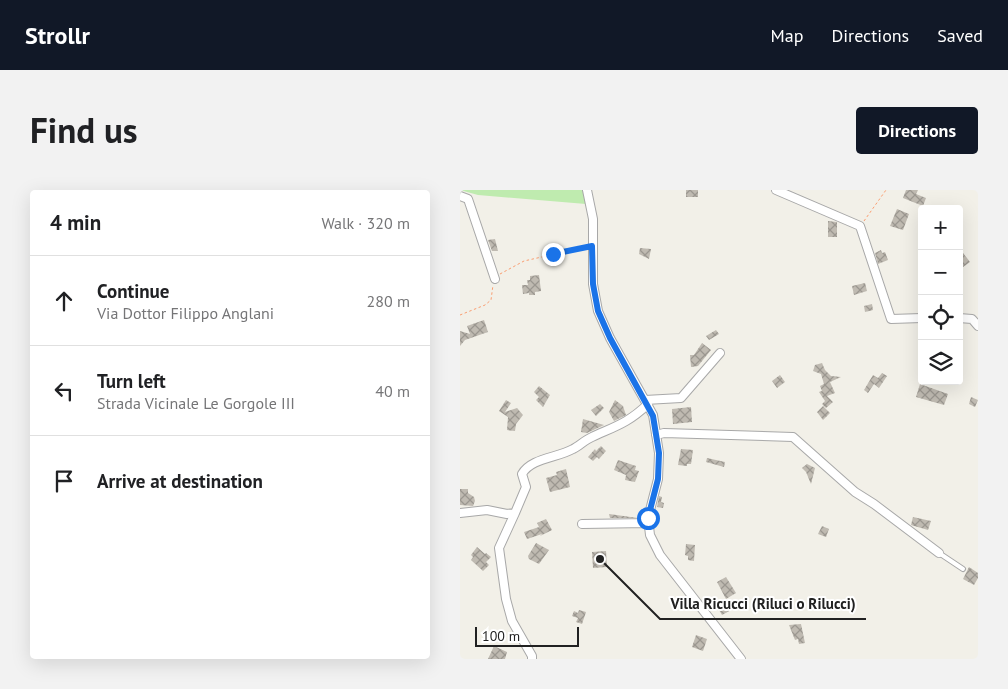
<!DOCTYPE html>
<html lang="en">
<head>
<meta charset="utf-8">
<style>
  body { margin:0; font-family:"PT Sans",sans-serif; background:#f2f2f2; color:#202124 }
  .controls { position:absolute; right:15px; top:15px; display:grid; overflow:hidden; border-radius:5px; box-shadow:0 5px 20px #0002 }
  .controls button { width:45px; height:45px; display:grid; place-items:center; padding:0; border:0; border-bottom:1px solid #e0e0e0; background:#fff; color:#202124; font:25px sans-serif }
  .scale { position:absolute; left:15px; bottom:12px; width:104px; box-sizing:border-box; padding-left:5px; border:2px solid #212121; border-top:0; font-size:14px; line-height:18px; white-space:nowrap; color:#212121; -webkit-text-stroke:4px #fff; paint-order:stroke }
  .stop { position:absolute; width:15px; height:15px; margin:-11px; border:4px solid #1a73e8; border-radius:50%; background:#fff }
  .stop.end { background:#1a73e8; border-color:#fff; box-shadow:0 1px 5px #0008 }
  .list { margin:0; padding:0; list-style:none }
  h2 { display:flex; justify-content:space-between; align-items:center; height:65px; margin:0; padding:0 20px; font-size:21px }
  h2 small { font-size:16px; font-weight:400; color:#757577 }
  .list li { display:grid; grid-template-columns:32px 1fr auto; gap:15px; align-items:center; box-sizing:border-box; height:90px; padding:0 20px; border-top:1px solid #e0e0e0 }
  .list b { display:block; font-size:19px; white-space:nowrap }
  .list p { margin:0; font-size:16px; white-space:nowrap; color:#757577 }
  .list em { font-size:16px; font-style:normal; color:#757577 }
  .icon { flex:none; width:28px; height:28px; fill:none; stroke:currentColor; stroke-width:2; stroke-linecap:round; stroke-linejoin:round }
  .map { position:relative; flex:none; width:518px; height:469px; overflow:hidden; border-radius:5px }
  header { display:flex; align-items:center; gap:30px; box-sizing:border-box; height:70px; padding:0 25px; background:#111827; color:#fff }
  header strong { font-size:24px }
  nav { display:flex; gap:28px; margin-inline-start:auto; font-size:18px }
  .intro { display:flex; align-items:center; justify-content:space-between; box-sizing:border-box; height:120px; padding:0 30px }
  h1 { margin:0; font-size:35px }
  .button { padding:12px 22px; border-radius:5px; background:#111827; color:#fff; font-size:18px; font-weight:700 }
  main { display:flex; gap:30px; padding:0 30px }
  aside { flex:1; background:#fff; border-radius:5px; box-shadow:0 5px 20px #0002 }
  .map>svg:first-child { display:block }
  .grass { fill:#bfebaf }
  .building { fill:url(#building-cross-hatch) }
  .lines { fill:none; stroke-linecap:round; stroke-linejoin:round }
  .lane-casing { stroke:#a8a8a8; stroke-width:6 }
  .street-casing { stroke:#a8a8a8; stroke-width:10 }
  .path { stroke:#fa9d70; stroke-width:1; stroke-dasharray:2.5 2.5; stroke-linecap:butt }
  .lane { stroke:#fff; stroke-width:4 }
  .street { stroke:#fff; stroke-width:8 }
  .route { stroke:#1a73e8; stroke-width:6 }
  .leader { fill:none; stroke:#212121; stroke-width:2 }
  .callout-dot { fill:#212121; stroke:#fff; stroke-width:2 }
  .callout-label { font-size:15px; text-anchor:middle; font-weight:bold; fill:#212121; stroke:#fff; stroke-width:4; stroke-linejoin:round; paint-order:stroke }
</style>
</head>
<body>
<header>
<strong>Strollr</strong>
<nav><a>Map</a><a>Directions</a><a>Saved</a></nav>
</header>
<div class="intro"><h1>Find us</h1><a class="button">Directions</a></div>
<main>
<aside>
<h2>4 min<small>Walk · 320 m</small></h2>
<ul class="list">
<li><svg class="icon" aria-label="ahead" viewBox="0 0 24 24"><path d="M12 20V5M6 11l6-6 6 6"/></svg><div><b>Continue</b><p>Via Dottor Filippo Anglani</p></div><em>280 m</em></li>
<li><svg class="icon" aria-label="left" viewBox="0 0 24 24"><path d="M17 20v-9H6M10 6l-5 5 5 5"/></svg><div><b>Turn left</b><p>Strada Vicinale Le Gorgole III</p></div><em>40 m</em></li>
<li><svg class="icon" aria-label="arrive" viewBox="0 0 24 24"><path d="M6 21V4h12l-3 4 3 4H6"/></svg><div><b>Arrive at destination</b></div></li>
</ul>
</aside>
<div class="map">
<svg width="518" height="469" viewBox="0 0 518 469">
  <defs>
    <pattern id="building-cross-hatch" width="8" height="8" patternUnits="userSpaceOnUse" patternTransform="scale(1.25)"><rect width="8" height="8" fill="#bfbab1"/><path d="M0 0l8 8M0 8l8-8" fill="none" stroke="#9b9790"/></pattern>
  </defs>
  <rect width="100%" height="100%" fill="#f2f0e8"/>
  <path class="grass" d="M0,0h123l3,14 -108,-9z"/>
  <path class="building" d="M226,0h12v7h-12z
    M446,0h12l-2,4 10,4 -3,8 -20,-8z
    M437,19l12,5 -6,16 -13,-4z
    M368,31l9,1v15h-9z
    M35,49l3,12h-6l-4,-11z
    M180,58l11,1 -2,10 -10,-5z
    M421,60l1,3 3,-1 3,8 -10,4 -3,-11z
    M503,63l7,9 -11,8v-15z
    M79,85l2,16 -6,1v3h-6v-2l-6,1 -1,-9h6l-1,-5h3v-4z
    M405,93l2,8 -13,4 -2,-9z
    M412,114l1,6 -8,2 -1,-6z
    M24,130l4,12 -23,8 -5,6v-15l10,3 -3,-8z
    M256,140l3,4 -10,6 -3,-4z
    M242,153l9,7 -13,16 -7,1 -1,-12h4z
    M362,173l3,7 6,6 10,1 -11,5 5,11 -8,3 6,6 -7,6 -4,-4 3,-3 -6,-9 3,-1 -2,-5 4,-2 -3,-10 -8,-3 2,-6z
    M422,183l5,3 -8,12 -5,-4 -6,9 -4,-3 9,-15 5,3z
    M320,185l5,7 -8,6 -5,-7z
    M460,194l28,10 -4,11 -28,-8z
    M79,196l11,9 -7,12 -7,-7 3,-3 -5,-5z
    M511,207l7,3 -3,7 -6,-3z
    M46,210l5,3 -6,9 12,-4 6,7 -7,9 -1,7 -8,-1 1,-13 -9,-6z
    M155,210l8,6 3,9 -12,6 -5,-9z
    M140,214l4,4 -8,8 -5,-6z
    M363,216l7,7 -7,7 -6,-8z
    M231,217l1,15 -19,2 -1,-15z
    M123,229l21,6 -17,8 -6,-1z
    M141,256l5,5 -7,8 -2,-2 -4,4 -5,-4 7,-8 1,2z
    M221,259l12,1 -2,14h-4v2l-9,-1z
    M247,268l18,4 -1,5 -18,-5z
    M158,270l18,6 -1,4 4,1 -4,11 -10,-2 1,-5 -12,-5z
    M347,274l8,4 -4,16 -5,-12 -4,-4z
    M106,279l4,18 -20,5 -4,-14 11,-3 -1,-3z
    M0,299h8v4l6,4 1,4 -2,5 -13,-1z
    M199,306l3,1 -1,5 3,1 -1,5 -6,-1z
    M149,324l29,4h-28z
    M453,327l18,4 -3,9 -17,-5z
    M86,329l6,11 -12,6 2,-2 -15,5 -3,-7 15,-5 -2,-4z
    M362,336l7,3 -3,8 -8,-3z
    M76,353l13,7 -10,14 -10,-5 -1,-3z
    M226,354l9,1 -1,16 -6,-1v-4l-3,-1z
    M17,357l8,7 1,-1 5,4 -5,5 3,3 -6,6 -12,-11 2,-3 -2,-2z
    M146,361l1,16 -14,1 -1,-16z
    M509,377l9,6v5l-4,7 -11,-6z
    M266,387l10,16 -10,6 -9,-17z
    M264,409l7,11 -9,5 -7,-12z
    M119,420l7,2 -4,12 -6,-2 2,-4 -6,-2 2,-5 4,2z
    M341,434l4,19 -6,1 -1,-5 -3,1 -6,-15z
    M236,445l11,4 -4,12 -11,-4z
    M34,456l13,6 -2,7h-17z"/>
  <g class="lines">
    <g class="lane-casing">
      <path id="lane" d="M479,363l24,16"/>
    </g>
    <g class="street-casing">
      <path id="street" d="M127,0l6,29v65l5,27 12,27 43,77 6,38 -1,26 -10,39 2,17 10,20 81,104
        M316,0l84,36 31,93 31,-1
        M0,6l8,3 27,80
        M499,128l13,1 6,7
        M185,210l36,-2 39,-45
        M196,245l8,-2 129,4 62,55 19,12 65,49
        M0,323l27,-3 20,4 8,-1 11,-26 -4,-13c9,-16 35,-16 51,-25 6,-3 12,-9 19,-12 24,-11 36,-14 56,-33
        M55,323l-16,35 7,51 6,22 20,35v3
        M122,334l66,-1"/>
    </g>
    <path class="path" d="M404,31l22,-31
      M40,84l24,-13 62,-14
      M0,125l25,-10 6,-5 2,-15"/>
    <use href="#lane" class="lane"/>
    <use href="#street" class="street"/>
  </g>
  <g class="lines">
    <path class="route" d="M93,64l39,-8 1,38 5,27 12,27 43,78 6,37 -1,26 -10,39"/>
  </g>
  <path class="leader" d="M140 369L200 429H406"/>
  <circle class="callout-dot" cx="140" cy="369" r="5"/>
  <g class="callout-label">
    <text x="303" y="419">Villa Ricucci (Riluci o Rilucci)</text>
  </g>
</svg>
<div class="controls">
<button>+</button>
<button>−</button>
<button><svg class="icon" aria-label="locate" viewBox="0 0 24 24"><circle cx="12" cy="12" r="6"/><path d="M12 2v4M12 18v4M2 12h4M18 12h4"/></svg></button>
<button><svg class="icon" aria-label="layers" viewBox="0 0 24 24"><path d="M12 4l9 5-9 5-9-5zM3 14l9 5 9-5"/></svg></button>
</div>
<div class="scale">100 m</div>
<div class="stop" style="left:188px;top:328px"></div>
<div class="stop end" style="left:93px;top:64px"></div>
</div>
</main>
</body>
</html>
